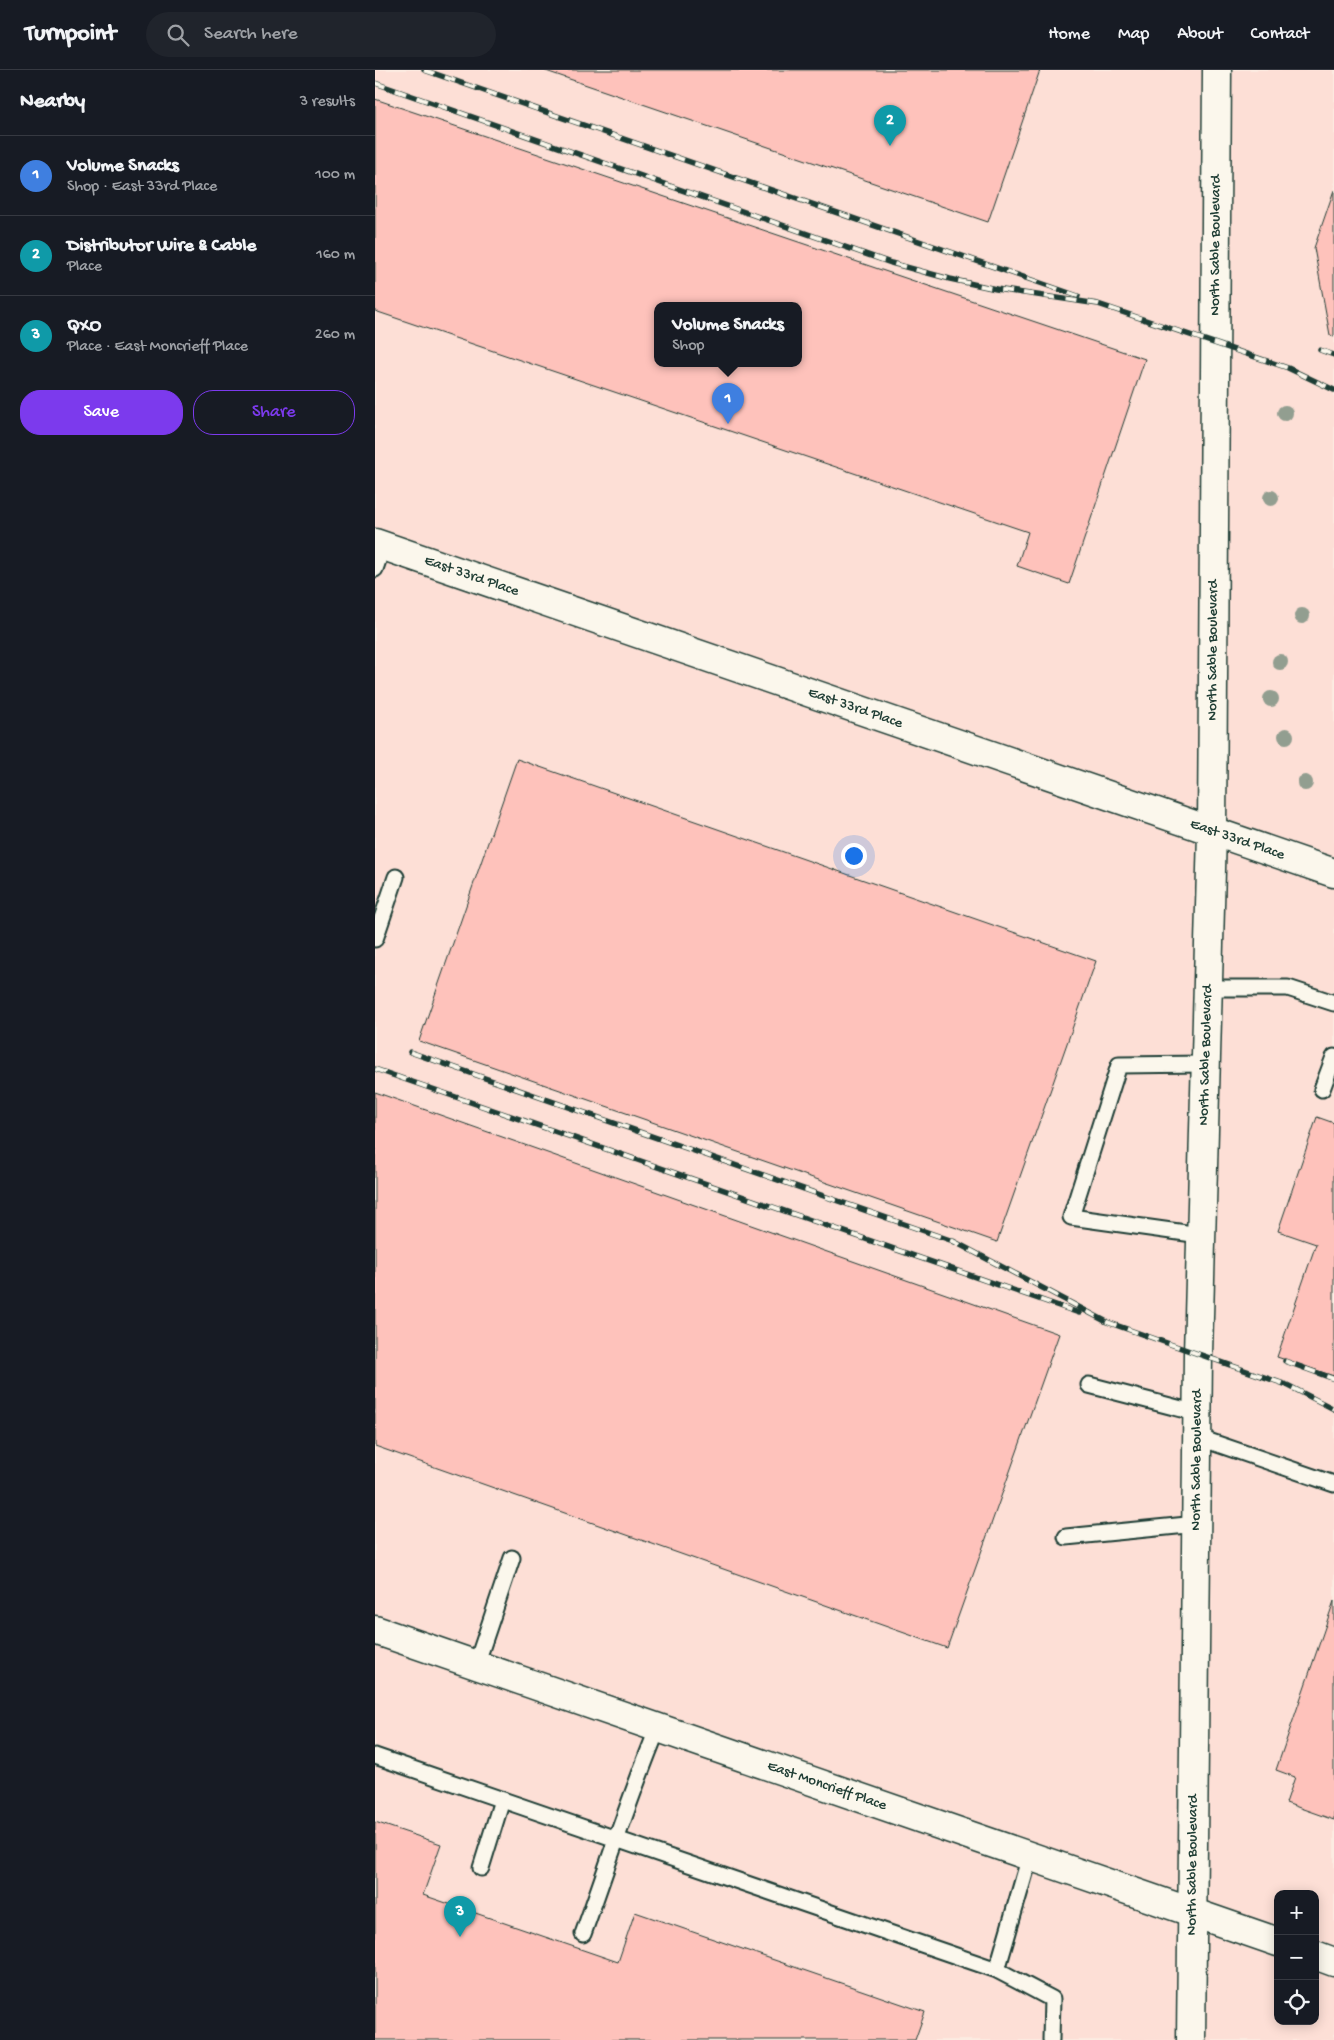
<!DOCTYPE html>
<html lang="en">
<head>
<meta charset="utf-8">
<style>
  body { margin:0; font-family:"Gochi Hand",sans-serif; background:#20242c; color:#f1f3f6 }
  .controls { position:absolute; right:15px; bottom:15px; display:grid; overflow:hidden; border-radius:10px; box-shadow:0 2px 12px #0003 }
  .controls button { width:45px; height:45px; display:grid; place-items:center; padding:0; border:0; border-bottom:1px solid #363941; background:#171b24; color:#f1f3f6; font:25px sans-serif }
  .you { position:absolute; left:478px; top:785px; width:18px; height:18px; margin:-12px; border:4px solid #fff; border-radius:50%; background:#1a73e8; box-shadow:0 0 0 8px #1a73e833 }
  .badge { display:grid; place-items:center; width:32px; height:32px; border-radius:50%; background:#7c3aed; color:#fff; font-size:16px; font-weight:700 }
  .pin { position:absolute; translate:-50% -41px; filter:drop-shadow(0 1px 2px #0008) }
  .pin::after { content:''; position:absolute; top:26px; width:18px; height:15px; background:inherit; clip-path:polygon(0 0,100% 0,50% 100%) }
  .popup { position:absolute; left:279px; top:232px; width:148px; height:65px; box-sizing:border-box; display:grid; place-content:center; border-radius:10px; background:#171b24; filter:drop-shadow(0 1px 4px #0005); font-size:16px; white-space:nowrap; color:#9ea1a6 }
  .popup b { font-size:19px; color:#f1f3f6 }
  .popup::after { content:''; position:absolute; left:50%; top:100%; margin-left:-10px; border:10px solid transparent; border-top-color:#171b24 }
  .list { margin:0; padding:0; list-style:none }
  h2 { display:flex; justify-content:space-between; align-items:center; height:65px; margin:0; padding:0 20px; font-size:21px }
  h2 small { font-size:16px; font-weight:400; color:#9ea1a6 }
  .list li { display:grid; grid-template-columns:32px 1fr auto; gap:15px; align-items:center; box-sizing:border-box; height:80px; padding:0 20px; border-top:1px solid #363941 }
  .list b { display:block; font-size:19px; white-space:nowrap }
  .list p { margin:0; font-size:16px; white-space:nowrap; color:#9ea1a6 }
  .list em { font-size:16px; font-style:normal; color:#9ea1a6 }
  .actions { display:flex; gap:10px; padding:15px 20px }
  .actions a { flex:1; padding:11px 0; border:1px solid #7c3aed; border-radius:20px; text-align:center; font-size:18px; color:#7c3aed }
  .actions .main { background:#7c3aed; color:#fff }
  .icon { flex:none; width:28px; height:28px; fill:none; stroke:currentColor; stroke-width:2; stroke-linecap:round; stroke-linejoin:round }
  .map { position:relative; flex:none; width:959px; height:1970px; overflow:hidden }
  header { display:flex; align-items:center; gap:30px; box-sizing:border-box; height:70px; padding:0 25px; background:#171b24; border-bottom:1px solid #363941 }
  header strong { font-size:24px }
  nav { display:flex; gap:28px; margin-inline-start:auto; font-size:18px }
  .search { width:350px; height:45px; background:#20242c; display:flex; align-items:center; gap:12px; box-sizing:border-box; padding:0 18px; border-radius:28px; color:#9ea1a6; font-size:19px }
  main { display:flex }
  aside { flex:1; background:#171b24 }
  .map>svg:first-child { display:block }
  .built { fill:#fddfd6; fill-rule:evenodd }
  .building { fill:#fec2bb; stroke:#1f3d34; fill-rule:evenodd }
  .lines { fill:none; stroke-linecap:round; stroke-linejoin:round }
  .lane-casing { stroke:#1f3d34; stroke-width:19 }
  .street-casing { stroke:#1f3d34; stroke-width:31 }
  .lane { stroke:#fbf7ec; stroke-width:15 }
  .street { stroke:#fbf7ec; stroke-width:28 }
  .rail-casing { stroke:#1f3d34; stroke-width:5.5 }
  .rail { stroke:#fbf7ec; stroke-width:4; stroke-dasharray:11; stroke-linecap:butt }
  .tree { fill:#929e90 }
  .labels { text-anchor:middle; dominant-baseline:central; stroke-width:4; stroke-linejoin:round; paint-order:stroke }
  .street-label { font-size:15px; fill:#1f3d34; stroke:#fbf7ec }
</style>
</head>
<body>
<header>
<strong>Turnpoint</strong>
<div class="search"><svg class="icon" aria-label="search" viewBox="0 0 24 24"><circle cx="10" cy="10" r="6"/><path d="M15 15l6 6"/></svg>Search here</div>
<nav><a>Home</a><a>Map</a><a>About</a><a>Contact</a></nav>
</header>
<main>
<aside>
<h2>Nearby<small>3 results</small></h2>
<ul class="list">
<li><span class="badge" style="background:#3f7fe0">1</span><div><b>Volume Snacks</b><p>Shop · East 33rd Place</p></div><em>100 m</em></li>
<li><span class="badge" style="background:#0f9aa8">2</span><div><b>Distributor Wire &amp; Cable</b><p>Place</p></div><em>160 m</em></li>
<li><span class="badge" style="background:#0f9aa8">3</span><div><b>QXO</b><p>Place · East Moncrieff Place</p></div><em>260 m</em></li>
</ul>
<div class="actions"><a class="main">Save</a><a>Share</a></div>
</aside>
<div class="map">
<svg width="959" height="1970" viewBox="0 0 959 1970">
  <rect width="100%" height="100%" fill="#fcece2"/>
  <filter id="ink" filterUnits="userSpaceOnUse"><feTurbulence type="fractalNoise" baseFrequency=".02" numOctaves="2"/><feDisplacementMap in="SourceGraphic" scale="10" xChannelSelector="R" yChannelSelector="G"/><feConvolveMatrix kernelMatrix="1 2 1 2 8 2 1 2 1" color-interpolation-filters="sRGB"/></filter>
  <g filter="url(#ink)">
    <path class="built" d="M0,0h959v1970h-959zM283,235h140v58h-140zM903,1824h37v127h-37z"/>
    <path class="building" d="M168,0h497l-52,152z
      M0,29l770,260 -76,225 -52,-18 11,-34 -653,-221zM283,235h140v58h-140z
      M959,120v146l-4,-1 -16,-87z
      M142,689l579,202 -99,281 -578,-201z
      M0,1022l684,242 -112,314 -572,-202z
      M942,1047l17,6v253l-57,-19 39,-113 -38,-13z
      M959,1531v219l-48,-17 9,-26 -19,-7z
      M0,1752l66,22 -18,51 195,67 17,-50 290,100 -10,28h-540z"/>
    <g class="lines">
      <g class="lane-casing">
        <path id="lane" d="M0,499l8,-23
          M0,869l21,-62
          M832,918h81l46,15
          M947,1019l12,-32
          M825,1165l-129,-18 48,-152 86,-1
          M714,1315l108,28
          M822,1367l137,47
          M691,1467l131,-13
          M101,1595l36,-107
          M0,1686l622,214 55,29 -1,41
          M106,1798l21,-68
          M208,1864c25,-69 47,-139 75,-206
          M622,1900l33,-114"/>
      </g>
      <g class="street-casing">
        <g id="street">
          <path id="s1" d="M0,473l959,330"/>
          <path id="s2" d="M0,1560l903,312"/>
          <path d="M940,1885l19,7"/>
          <path id="s3" d="M816,1970l7,-686 14,-522 5,-762"/>
        </g>
      </g>
      <use href="#lane" class="lane"/>
      <use href="#street" class="street"/>
      <g class="rail-casing">
        <path id="rail" d="M49,0l654,226
          M0,13l516,180 59,16 46,10 102,15 190,64 46,22
          M945,280l14,5
          M35,982l543,189 154,81 180,63 47,24
          M0,999l704,244
          M910,1291l49,18"/>
      </g>
      <use href="#rail" class="rail"/>
    </g>
    <g class="tree">
      <circle cx="910" cy="343" r="8"/>
      <circle cx="896" cy="428" r="8"/>
      <circle cx="927" cy="546" r="8"/>
      <circle cx="905" cy="592" r="8"/>
      <circle cx="896" cy="629" r="8"/>
      <circle cx="911" cy="666" r="8"/>
      <circle cx="930" cy="713" r="8"/>
    </g>
  </g>
  <g class="labels">
    <g class="street-label">
      <text stroke="none"><textPath href="#s3" startOffset="1795">North Sable Boulevard</textPath></text>
      <text stroke="none"><textPath href="#s1" startOffset="102">East 33rd Place</textPath></text>
      <text stroke="none"><textPath href="#s3" startOffset="1390">North Sable Boulevard</textPath></text>
      <text stroke="none"><textPath href="#s1" startOffset="508">East 33rd Place</textPath></text>
      <text stroke="none"><textPath href="#s1" startOffset="912">East 33rd Place</textPath></text>
      <text stroke="none"><textPath href="#s3" startOffset="985">North Sable Boulevard</textPath></text>
      <text stroke="none"><textPath href="#s3" startOffset="580">North Sable Boulevard</textPath></text>
      <text stroke="none"><textPath href="#s2" startOffset="478">East Moncrieff Place</textPath></text>
      <text stroke="none"><textPath href="#s3" startOffset="175">North Sable Boulevard</textPath></text>
    </g>
  </g>
</svg>
<div class="controls">
<button>+</button>
<button>−</button>
<button><svg class="icon" aria-label="locate" viewBox="0 0 24 24"><circle cx="12" cy="12" r="6"/><path d="M12 2v4M12 18v4M2 12h4M18 12h4"/></svg></button>
</div>
<div class="you"></div>
<div class="pin badge" style="left:353px;top:354px;background:#3f7fe0">1</div>
<div class="popup"><b>Volume Snacks</b>Shop</div>
<div class="pin badge" style="left:515px;top:76px;background:#0f9aa8">2</div>
<div class="pin badge" style="left:85px;top:1867px;background:#0f9aa8">3</div>
</div>
</main>
</body>
</html>
